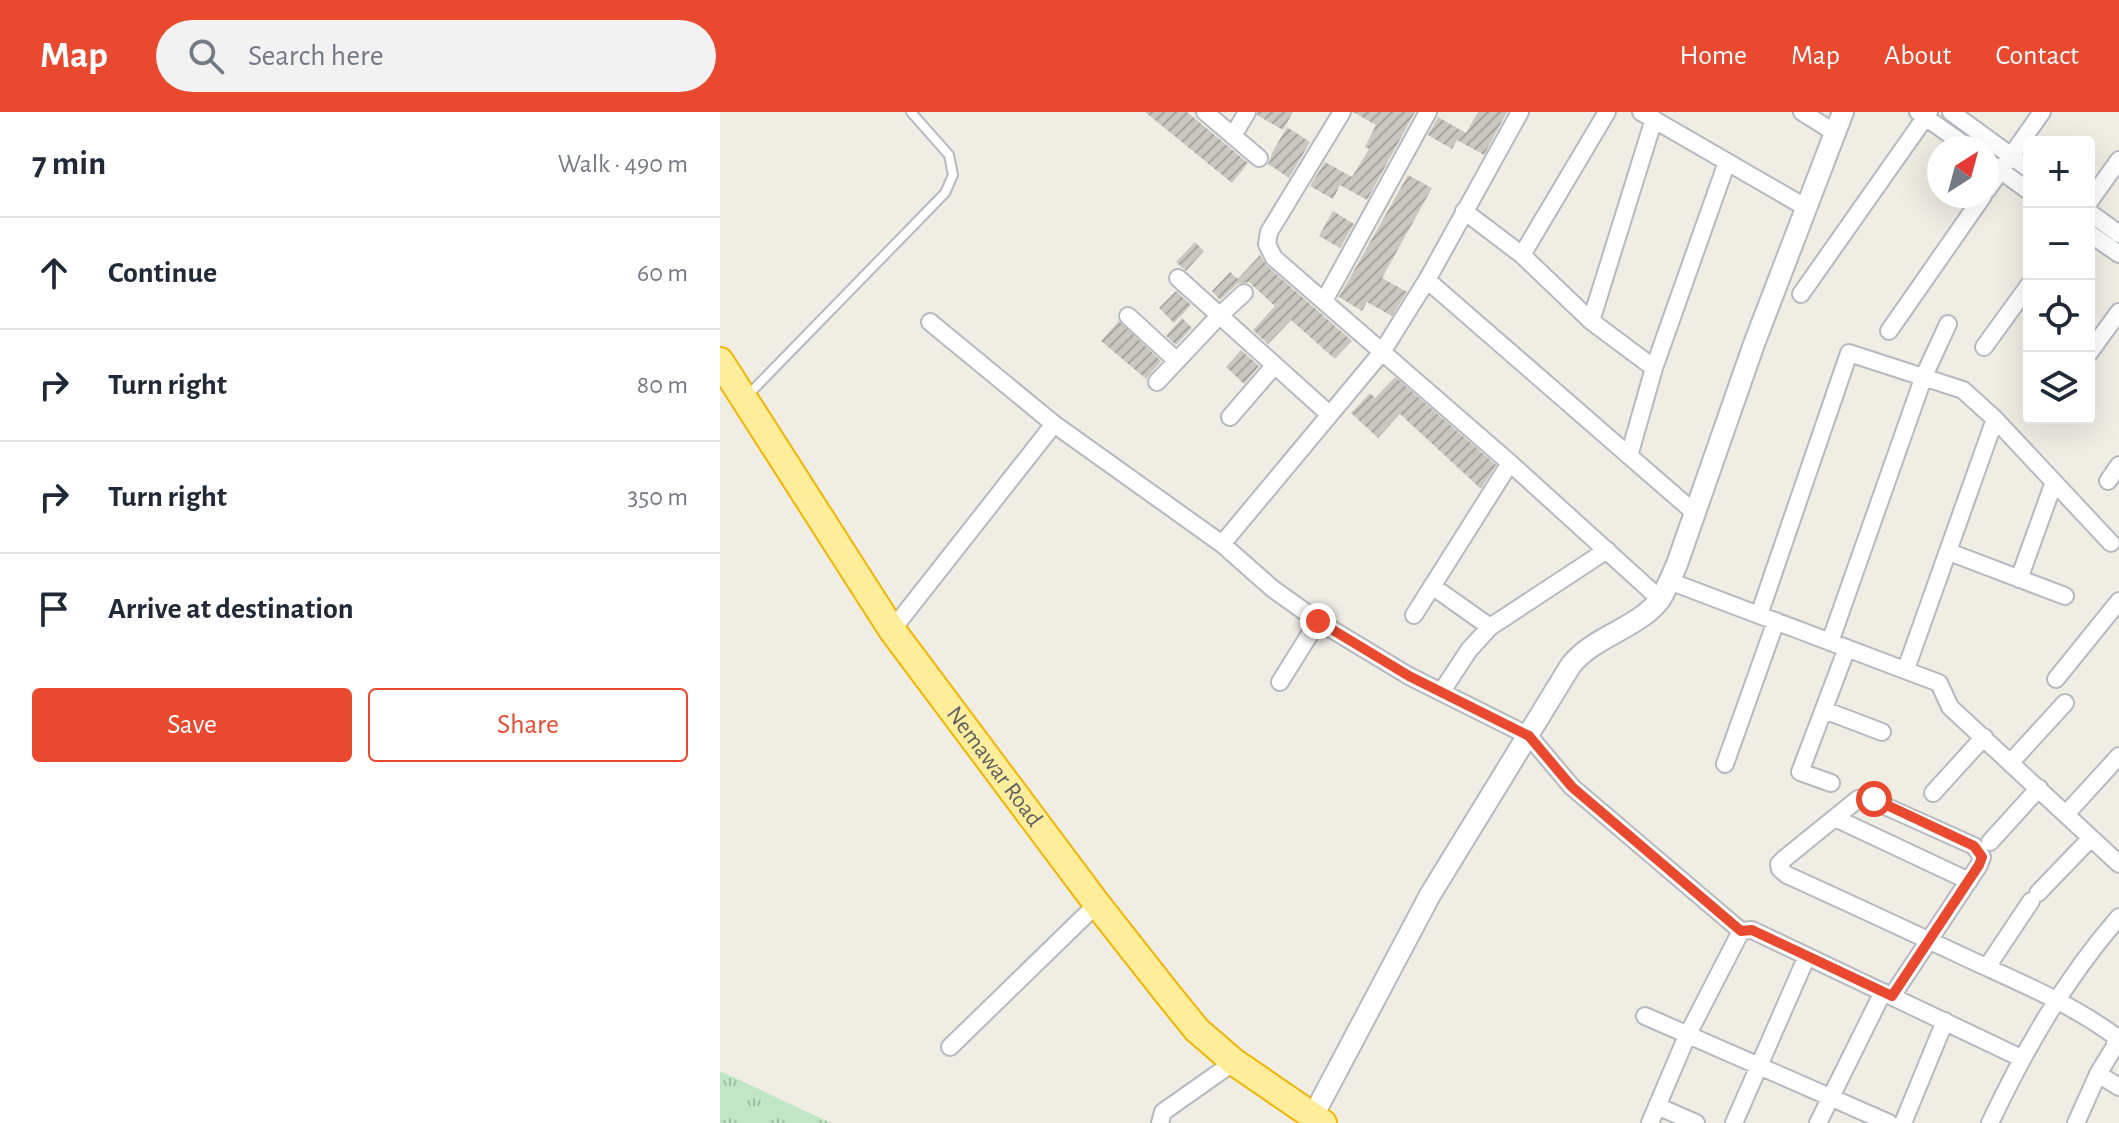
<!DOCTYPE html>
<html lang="en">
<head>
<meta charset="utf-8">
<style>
  body { margin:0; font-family:"Alegreya Sans",sans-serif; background:#f2f2f3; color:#1f2937 }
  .controls { position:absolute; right:24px; top:24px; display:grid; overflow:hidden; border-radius:8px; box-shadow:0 8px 32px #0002 }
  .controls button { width:72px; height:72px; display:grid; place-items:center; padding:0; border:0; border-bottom:2px solid #e0e1e3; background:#fff; color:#1f2937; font:40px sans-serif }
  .compass { position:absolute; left:1207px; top:24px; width:72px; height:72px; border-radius:50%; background:#fff; box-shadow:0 8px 32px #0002; rotate:36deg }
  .stop { position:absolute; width:24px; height:24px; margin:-18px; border:6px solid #e9492f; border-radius:50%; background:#fff }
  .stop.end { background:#e9492f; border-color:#fff; box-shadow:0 2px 8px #0008 }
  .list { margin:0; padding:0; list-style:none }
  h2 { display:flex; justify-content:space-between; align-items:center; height:104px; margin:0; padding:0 32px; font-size:34px }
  h2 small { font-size:26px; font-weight:400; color:#747a83 }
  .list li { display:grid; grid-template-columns:52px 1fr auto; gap:24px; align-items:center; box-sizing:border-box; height:112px; padding:0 32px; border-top:2px solid #e0e1e3 }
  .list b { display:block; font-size:30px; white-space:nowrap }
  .list em { font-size:26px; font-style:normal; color:#747a83 }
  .actions { display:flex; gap:16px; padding:24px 32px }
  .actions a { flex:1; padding:18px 0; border:2px solid #e9492f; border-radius:8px; text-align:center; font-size:28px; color:#e9492f }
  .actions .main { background:#e9492f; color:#fff }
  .icon { flex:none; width:44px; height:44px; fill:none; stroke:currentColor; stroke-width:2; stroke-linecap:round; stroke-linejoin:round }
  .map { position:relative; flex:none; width:1399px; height:1011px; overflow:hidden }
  header { display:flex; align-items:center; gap:48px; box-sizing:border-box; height:112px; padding:0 40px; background:#e9492f; color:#fff }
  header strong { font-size:38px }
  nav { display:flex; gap:44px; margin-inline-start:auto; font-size:28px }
  .search { width:560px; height:72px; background:#f2f2f3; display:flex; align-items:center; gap:20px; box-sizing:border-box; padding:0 28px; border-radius:44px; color:#747a83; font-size:30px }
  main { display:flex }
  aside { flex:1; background:#fff }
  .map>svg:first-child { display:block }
  .park { fill:url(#park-tufts) }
  .building { fill:url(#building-hatch) }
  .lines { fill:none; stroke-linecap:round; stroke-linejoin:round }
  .service-casing { stroke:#b6b9be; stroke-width:12 }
  .minor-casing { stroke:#b6b9be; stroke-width:20 }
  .tertiary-casing { stroke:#b6b9be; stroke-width:24 }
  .trunk-casing { stroke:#f2b500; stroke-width:30 }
  .service { stroke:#fff; stroke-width:8 }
  .minor { stroke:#fff; stroke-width:16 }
  .tertiary { stroke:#fff; stroke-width:20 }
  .trunk { stroke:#feee9b; stroke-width:26 }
  .route { stroke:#e9492f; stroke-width:10 }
  .labels { text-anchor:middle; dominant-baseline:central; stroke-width:6; stroke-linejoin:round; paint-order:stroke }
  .street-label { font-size:24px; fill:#5c5f65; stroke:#fff }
</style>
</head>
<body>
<header>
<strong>Map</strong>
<div class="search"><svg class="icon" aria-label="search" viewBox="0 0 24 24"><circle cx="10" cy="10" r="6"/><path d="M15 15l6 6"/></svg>Search here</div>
<nav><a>Home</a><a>Map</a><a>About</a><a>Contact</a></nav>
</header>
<main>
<aside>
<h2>7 min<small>Walk · 490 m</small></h2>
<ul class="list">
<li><svg class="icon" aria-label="ahead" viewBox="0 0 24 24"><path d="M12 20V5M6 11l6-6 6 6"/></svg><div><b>Continue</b></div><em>60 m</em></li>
<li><svg class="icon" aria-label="right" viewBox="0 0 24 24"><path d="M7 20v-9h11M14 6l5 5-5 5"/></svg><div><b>Turn right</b></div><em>80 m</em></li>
<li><svg class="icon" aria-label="right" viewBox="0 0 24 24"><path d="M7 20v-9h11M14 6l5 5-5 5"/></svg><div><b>Turn right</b></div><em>350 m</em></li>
<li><svg class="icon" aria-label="arrive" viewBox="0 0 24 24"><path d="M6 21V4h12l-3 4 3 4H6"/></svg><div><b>Arrive at destination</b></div></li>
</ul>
<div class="actions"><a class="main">Save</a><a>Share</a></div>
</aside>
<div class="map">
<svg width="1399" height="1011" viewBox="0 0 1399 1011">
  <defs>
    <pattern id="park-tufts" width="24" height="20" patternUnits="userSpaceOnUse" patternTransform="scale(2)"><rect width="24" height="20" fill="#c0e6c3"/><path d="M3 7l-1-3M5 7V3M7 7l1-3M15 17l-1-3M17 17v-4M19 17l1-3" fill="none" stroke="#9fbea2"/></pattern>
    <pattern id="building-hatch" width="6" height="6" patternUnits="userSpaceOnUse" patternTransform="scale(2)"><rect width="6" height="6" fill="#cac7c1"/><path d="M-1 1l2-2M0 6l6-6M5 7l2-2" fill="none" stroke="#a7a5a0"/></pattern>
  </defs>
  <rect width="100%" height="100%" fill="#efede4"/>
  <path class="park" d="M0,959l111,52h-111z"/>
  <path class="building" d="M425,0h42l61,51 -16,20z
    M538,0h35l-10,18 -26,-15z
    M633,0h62l-48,88 -27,-15 -7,14 -23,-13 15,-24 27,15 17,-28 -4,-2 11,-22z
    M758,0h29l-23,43 -27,-15 -5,9 -24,-14 10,-18 28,16z
    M567,15l23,15 -21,36 -21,-14 5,-13z
    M688,63l24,13 -50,90 25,14 -15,24 -25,-14 -5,9 -23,-14z
    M613,99l21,13 -14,24 -21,-12z
    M475,130l9,9 -18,20 -10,-9z
    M540,143l7,11 85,75 -17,18 -44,-39 -23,24 -15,-14 22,-24 -26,-24 -12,2 -17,16 -8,-9 18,-19 8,7z
    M456,179l15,14 -17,18 -15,-15z
    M462,206l10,10 -16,17 -10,-9z
    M399,209l42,40 -15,18 -45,-38z
    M521,238l18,16 -15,18 -18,-17z
    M675,265l101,88 -15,24 -81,-75 -22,24 -27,-25 19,-20 5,5z"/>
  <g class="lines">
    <g class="service-casing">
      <path id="service" d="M27,284l198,-203 8,-18 -4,-20 -38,-43"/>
    </g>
    <g class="minor-casing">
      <path id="minor" d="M485,0l54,46
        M622,0l-73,120 -2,12 7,14 236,205 150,136
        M921,0l164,95
        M1082,0l32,20
        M1198,0l51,36
        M1231,0l78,57
        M513,24l14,-24
        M1267,49l42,30
        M1267,78l55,-78
        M1369,90l30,-42
        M744,99l58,44 69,66 63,47
        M1369,100l30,22
        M1369,121l30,21
        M802,143l85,-143
        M458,166l151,136
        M707,168l268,233
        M1081,182l128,-182
        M604,189l104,-189
        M408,204l49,45
        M871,209l63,-202
        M210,210l124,102
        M1169,219l94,-135
        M1264,235l45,-62
        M1369,241l30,-41
        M437,270l62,-66 25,-23
        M510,305l44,-51
        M909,344l25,-88 73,-206
        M1388,369l11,-16
        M502,432l160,-192 45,-72 93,-168
        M1229,440l116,44
        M1299,467l35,-97
        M949,469l270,102 11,24 169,157
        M712,474l58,41
        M694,503l96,-152
        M1039,503l90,-262 114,37 32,29 116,124
        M172,518l162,-206 168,120 51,45 45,32 91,55 120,60 43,51 169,144
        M1110,530l94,-266 24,-52
        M1186,557l89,-250
        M1336,567l63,-78
        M560,570l38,-61
        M722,579l27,-41 21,-23 117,-77
        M1104,598l58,22
        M1291,650l54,-59
        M1005,652l51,-143
        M1111,671l-31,-11 47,-124
        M1213,681l51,-56
        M1346,702l53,-58
        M1115,706l134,63
        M1270,730l49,-54
        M1318,781l53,-55
        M1267,855l44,-66
        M1172,884l87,-131 3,-8 -8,-11 -109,-49 -7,2 -74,60 -5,5 1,5 7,6c62,28 124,57 186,86 48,22 98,43 142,75v10l-17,28 -22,49
        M925,904l244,107
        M230,935l147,-143
        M1378,962l21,13
        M937,994l39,17
        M440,1011l3,-11 71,-50
        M930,1011l37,-87 54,-105 11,-1 269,128
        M1014,1011l73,-167
        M1098,1011l65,-131
        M1183,1011l42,-102
        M1270,1011c35,-74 75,-144 129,-206"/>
    </g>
    <g class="tertiary-casing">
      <path id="tertiary" d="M593,1004l117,-221 141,-230c24,-30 69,-37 90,-67 6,-10 11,-23 16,-34l77,-220 89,-232"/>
    </g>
    <g class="trunk-casing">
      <g id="trunk">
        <path id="s1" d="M0,249l172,269 205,274 70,89 30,37 37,32 89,61"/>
      </g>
    </g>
    <use href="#service" class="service"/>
    <use href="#minor" class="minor"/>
    <use href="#tertiary" class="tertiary"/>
    <use href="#trunk" class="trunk"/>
  </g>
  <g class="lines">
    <path class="route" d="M598,509l91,55 120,60 43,51 169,144 11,-1 140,66 87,-131 3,-8 -8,-11 -100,-47"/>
  </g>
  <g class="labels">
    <g class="street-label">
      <text stroke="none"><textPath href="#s1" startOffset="490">Nemawar Road</textPath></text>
    </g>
  </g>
</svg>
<div class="controls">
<button>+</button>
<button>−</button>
<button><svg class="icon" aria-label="locate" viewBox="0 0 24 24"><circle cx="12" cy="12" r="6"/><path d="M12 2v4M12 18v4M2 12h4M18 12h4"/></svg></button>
<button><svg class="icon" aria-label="layers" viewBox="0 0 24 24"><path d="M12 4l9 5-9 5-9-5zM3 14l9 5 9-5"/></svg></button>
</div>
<svg class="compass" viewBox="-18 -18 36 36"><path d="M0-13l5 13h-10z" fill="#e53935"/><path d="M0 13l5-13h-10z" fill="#747a83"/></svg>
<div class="stop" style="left:1154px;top:687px"></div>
<div class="stop end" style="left:598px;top:509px"></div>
</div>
</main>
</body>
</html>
